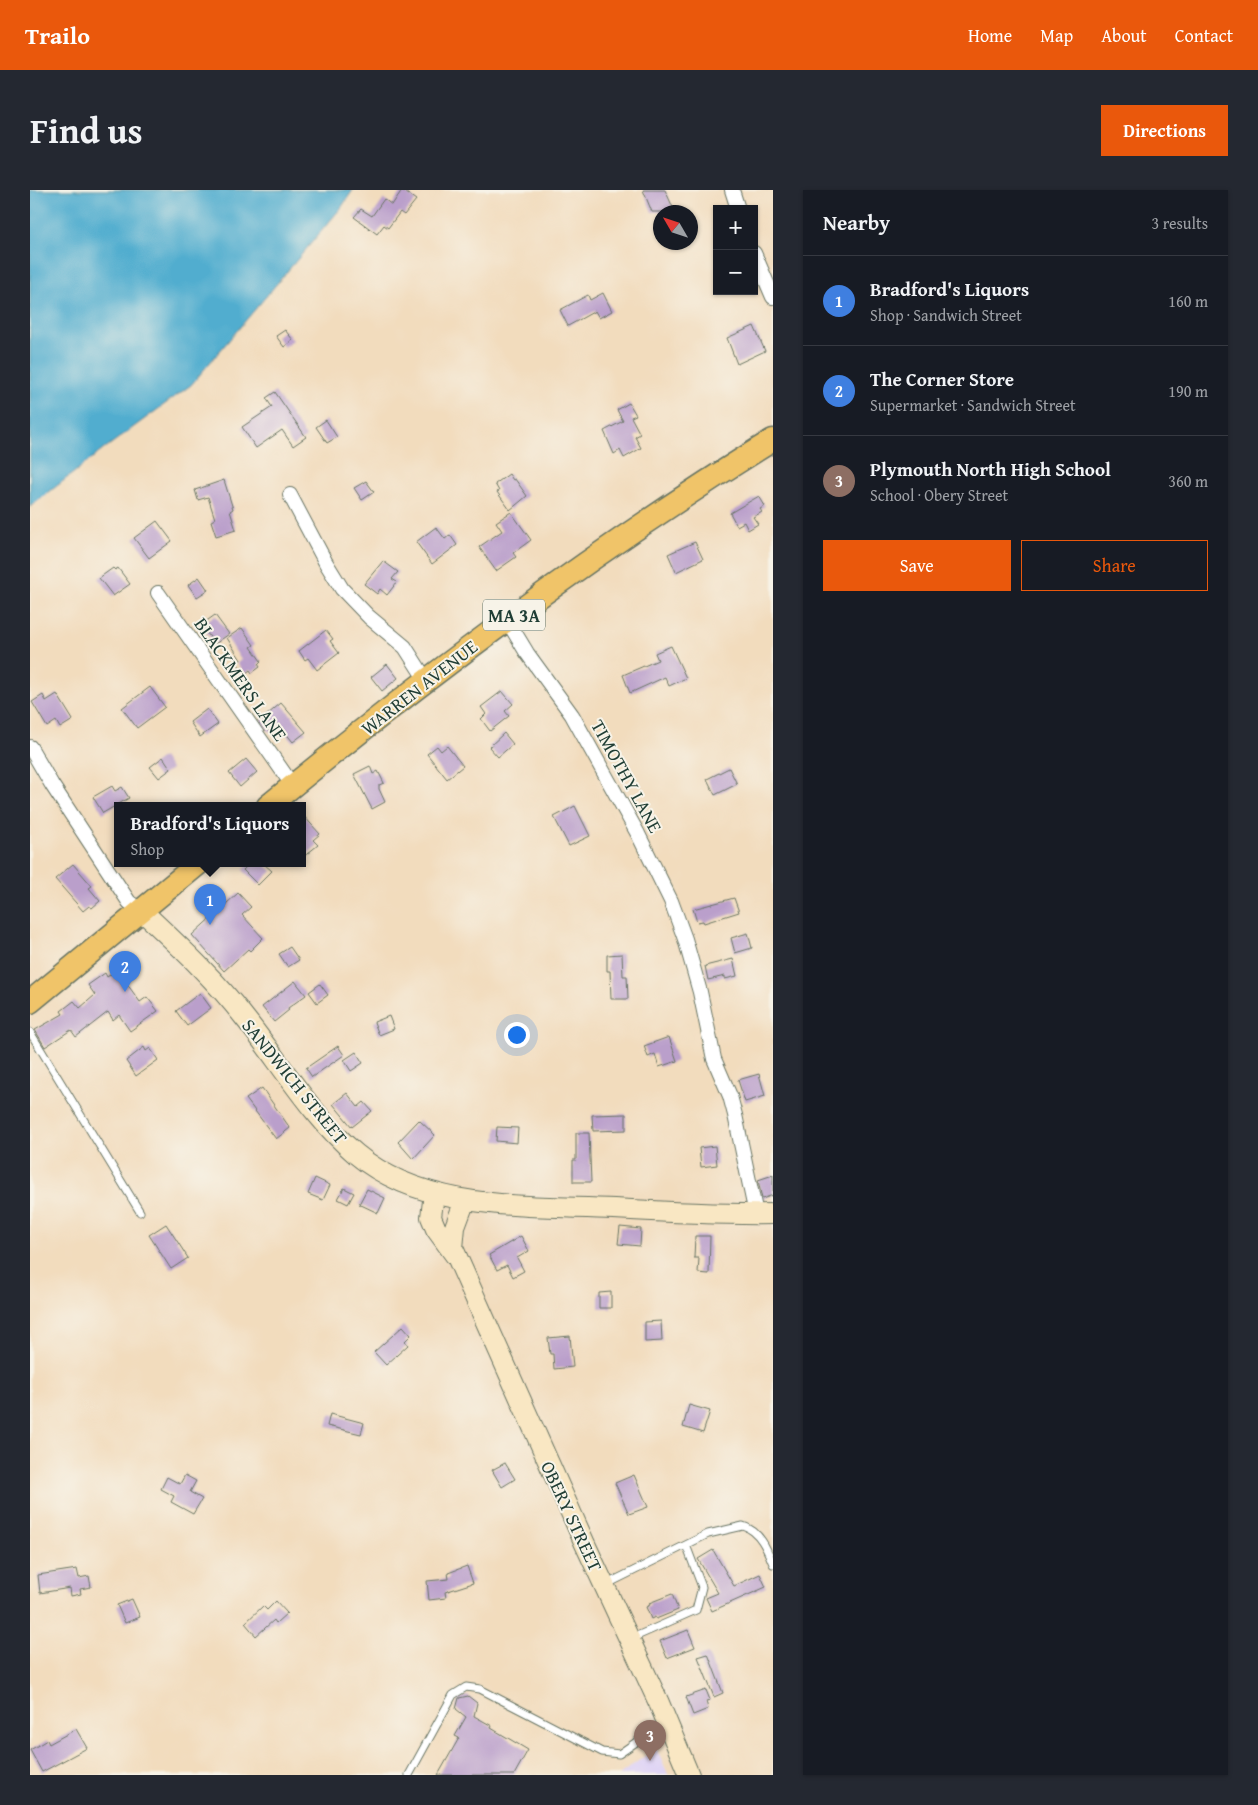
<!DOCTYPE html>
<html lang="en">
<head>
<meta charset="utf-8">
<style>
  body { margin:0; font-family:"Gentium Book Plus",serif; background:#242831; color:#f1f3f6 }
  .controls { position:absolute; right:15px; top:15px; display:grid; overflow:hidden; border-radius:0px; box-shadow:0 1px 4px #0004 }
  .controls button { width:45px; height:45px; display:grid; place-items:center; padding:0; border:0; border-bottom:1px solid #363941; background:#171b24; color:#f1f3f6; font:25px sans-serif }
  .compass { position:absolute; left:623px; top:15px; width:45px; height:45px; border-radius:50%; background:#171b24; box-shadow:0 1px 4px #0004; rotate:309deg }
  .you { position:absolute; left:486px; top:844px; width:18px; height:18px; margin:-12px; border:4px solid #fff; border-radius:50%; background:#1a73e8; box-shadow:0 0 0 8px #1a73e833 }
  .badge { display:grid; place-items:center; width:32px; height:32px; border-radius:50%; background:#ea580c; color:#fff; font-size:16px; font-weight:700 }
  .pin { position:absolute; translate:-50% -41px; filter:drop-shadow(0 1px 2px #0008) }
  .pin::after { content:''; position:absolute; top:26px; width:18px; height:15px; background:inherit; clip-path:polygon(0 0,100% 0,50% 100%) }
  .popup { position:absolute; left:84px; top:612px; width:192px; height:65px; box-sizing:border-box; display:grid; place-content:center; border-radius:0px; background:#171b24; filter:drop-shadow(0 1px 4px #0005); font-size:16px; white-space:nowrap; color:#9ea1a6 }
  .popup b { font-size:19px; color:#f1f3f6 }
  .popup::after { content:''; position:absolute; left:50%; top:100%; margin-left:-10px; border:10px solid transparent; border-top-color:#171b24 }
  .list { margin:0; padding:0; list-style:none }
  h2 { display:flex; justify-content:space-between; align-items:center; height:65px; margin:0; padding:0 20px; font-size:21px }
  h2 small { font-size:16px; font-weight:400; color:#9ea1a6 }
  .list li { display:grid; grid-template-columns:32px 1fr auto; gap:15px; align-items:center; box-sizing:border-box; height:90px; padding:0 20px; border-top:1px solid #363941 }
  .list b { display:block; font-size:19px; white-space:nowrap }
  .list p { margin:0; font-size:16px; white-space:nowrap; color:#9ea1a6 }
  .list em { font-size:16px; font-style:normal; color:#9ea1a6 }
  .actions { display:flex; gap:10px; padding:15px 20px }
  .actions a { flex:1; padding:11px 0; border:1px solid #ea580c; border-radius:0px; text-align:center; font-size:18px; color:#ea580c }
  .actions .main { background:#ea580c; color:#fff }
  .map { position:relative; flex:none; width:743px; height:1585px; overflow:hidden; border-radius:0px }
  header { display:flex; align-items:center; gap:30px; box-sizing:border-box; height:70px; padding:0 25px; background:#ea580c; color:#fff }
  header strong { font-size:24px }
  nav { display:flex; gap:28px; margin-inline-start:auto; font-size:18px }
  .intro { display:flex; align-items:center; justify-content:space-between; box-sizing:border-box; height:120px; padding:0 30px }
  h1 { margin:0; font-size:35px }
  .button { padding:12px 22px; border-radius:0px; background:#ea580c; color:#fff; font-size:18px; font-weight:700 }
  main { display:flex; gap:30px; padding:0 30px }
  aside { flex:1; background:#171b24; border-radius:0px; box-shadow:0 1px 4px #0004 }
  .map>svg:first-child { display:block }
  .built { fill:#dfd4f5 }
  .water { fill:#51adcf; stroke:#387582 }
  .building { fill:#ba9fcb }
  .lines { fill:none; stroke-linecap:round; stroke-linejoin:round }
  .lane-casing { stroke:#697564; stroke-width:9 }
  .street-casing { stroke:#697564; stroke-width:16 }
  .secondary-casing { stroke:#697564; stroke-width:22 }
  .primary-casing { stroke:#697564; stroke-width:25 }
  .lane { stroke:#fff; stroke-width:7 }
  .street { stroke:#fff; stroke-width:14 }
  .secondary { stroke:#f9e7c3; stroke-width:20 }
  .primary { stroke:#f0c469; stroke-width:22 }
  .labels { text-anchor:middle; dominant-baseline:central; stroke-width:4; stroke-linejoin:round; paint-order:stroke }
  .shield { fill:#f7f3e8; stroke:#60746a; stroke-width:1 }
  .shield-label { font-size:18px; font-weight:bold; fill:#1f3d34 }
  .street-label { font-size:19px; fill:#1f3d34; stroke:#f7f3e8 }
</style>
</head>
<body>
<header>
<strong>Trailo</strong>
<nav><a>Home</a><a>Map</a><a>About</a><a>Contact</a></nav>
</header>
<div class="intro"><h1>Find us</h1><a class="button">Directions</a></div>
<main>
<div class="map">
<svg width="743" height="1585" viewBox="0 0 743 1585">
  <rect width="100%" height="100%" fill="#f7f3e8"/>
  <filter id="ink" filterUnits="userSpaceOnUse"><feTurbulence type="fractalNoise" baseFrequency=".02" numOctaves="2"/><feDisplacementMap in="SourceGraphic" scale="10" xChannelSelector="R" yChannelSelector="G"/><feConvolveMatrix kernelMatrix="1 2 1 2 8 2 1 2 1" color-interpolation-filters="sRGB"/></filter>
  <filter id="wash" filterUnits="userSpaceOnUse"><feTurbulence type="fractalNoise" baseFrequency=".0096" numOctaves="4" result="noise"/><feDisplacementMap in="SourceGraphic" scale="20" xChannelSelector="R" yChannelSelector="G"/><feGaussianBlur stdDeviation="1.12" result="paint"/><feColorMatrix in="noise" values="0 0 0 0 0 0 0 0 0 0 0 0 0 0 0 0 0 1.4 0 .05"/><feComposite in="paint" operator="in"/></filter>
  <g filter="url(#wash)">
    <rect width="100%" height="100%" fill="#f2dcbd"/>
    <path class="built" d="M626,1558l12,27h-49z"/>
    <path class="water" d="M0,0h323l-12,18 -150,177 -83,61 -78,61z"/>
    <g id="blocks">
      <path class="building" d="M372,0l14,10 -12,15 -4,-3 -12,16 -4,-3 -7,9 -23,-17 7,-8 11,7 12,-17 8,6z
        M613,0h22l10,22h-23z
        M573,103l9,18 -13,7 -4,-7 -27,15 -8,-16 28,-15 2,5z
        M724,136l11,25 -28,13 -10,-26z
        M255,140l8,10 -9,7 -8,-11z
        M245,202l31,45 -13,9 -11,-16 -26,18 -14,-21 30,-20 -6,-9z
        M599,213l7,12 -5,2 9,17 -5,3 6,11 -17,10 -4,-8 -6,4 -10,-23 19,-10 -6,-11z
        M296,230l11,17 -10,6 -11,-16z
        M479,284l4,6 2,-1 12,17 -17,14 -13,-18 2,-1 -4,-7z
        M194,290l9,29 -3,2 6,19 -20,6 -5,-15 4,-2 -7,-22 -10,3 -3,-10z
        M336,291l8,11 -12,8 -8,-12z
        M729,306l6,10 -5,3 2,3 -9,5 5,7 -10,6 -4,-8 -7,4 -7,-13z
        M481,322l20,28 -18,13 3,4 -20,14 -17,-24 23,-16 -6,-9z
        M127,331l15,20 -23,17 -15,-20z
        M406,337l9,12 5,-4 7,10 -25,19 -16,-22z
        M665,352l8,17 -27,13 -8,-18z
        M353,371l15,11 -6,7 5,3 -10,13 -7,-6 -3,5 -13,-10z
        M83,378l2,2 3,-2 12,16 -17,12 -14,-18z
        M169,387l9,13 -11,7 -9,-12z
        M185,425l14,19 -14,10 -14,-19z
        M212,438l12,17 -3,2 10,14 -3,3 2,3 -8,6 -2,-3 -5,4 -8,-11 4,-3 -14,-22z
        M296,440l7,9 -3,2 9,12 -22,17 -9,-12 -3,2 -6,-9z
        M641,456l15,32 -17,8 -4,-9 -35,16 -7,-18 35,-15 -3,-7z
        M357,474l11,14 -16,13 -11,-14z
        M120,497l15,20 -28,21 -15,-20z
        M472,501l11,13 -8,7 4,5 -19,15 -9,-12 5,-5 -5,-7z
        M27,504l16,26 -13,8 -4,-7 -9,6 -15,-25 11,-7 3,6z
        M251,513l25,29 -13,10 -14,-17 -9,7 -10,-11z
        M177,519l11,15 -18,13 -10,-15z
        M474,543l9,11 -15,13 -9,-10z
        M407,556l4,5 6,-5 16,20 -16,13 -20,-25z
        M133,567l8,12 -12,9 -9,-11z
        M216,569l11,13 -17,15 -11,-14z
        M340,576l3,8 5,-3 6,12 -5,2v4l6,13 -13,7 -18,-35z
        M699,578l8,16 -22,11 -8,-16z
        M82,596l3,5 7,-4 7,11 -26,15 -10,-16z
        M545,616l15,30 -21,10 -15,-29z
        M272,624l18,20 -7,6 5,5 -16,13z
        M43,674l19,22 -3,2 11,13 -8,7 -3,-2 -6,5 -28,-32z
        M219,674h15l8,7 -14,14 -15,-15z
        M208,703l13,14 -9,8 21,23 -13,13 -2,-2 -24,22 -32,-36z
        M704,708l5,14 -35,11 -1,-2 -6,1 -4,-13z
        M718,743l4,15 -17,5 -4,-15z
        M260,757l9,13 -11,7 -9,-13z
        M592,764l1,22h4l1,23h-17l-1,-28h-3v-16z
        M703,769l4,17 -12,3v-3l-17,4 -3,-14z
        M87,780l23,32 7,-5 11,14 -28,20 -11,-16 -6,5 -5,-8 -32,25 -5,-7 -26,17 -10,-17 28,-16 -2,-3 13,-10 6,7 15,-13 -7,-10 17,-12 2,4z
        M265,791l11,14 -18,13 1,2 -15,12 -12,-15z
        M290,794l8,11 -11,8 -8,-11z
        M170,803l11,15 -24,18 -11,-15z
        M359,826l5,13 -15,6 -5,-13z
        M639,847l8,24 -18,6 -4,-13 -7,3 -4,-11z
        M308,856l6,9 -32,22 -6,-9z
        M114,857l2,4 4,-3 8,12 -22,16 -10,-15z
        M326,862l7,11 -12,8 -7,-11z
        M729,884l6,22 -20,6 -7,-22z
        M232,898l28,40 -14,11 -30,-40z
        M317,903l11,14 6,-5 8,9 -20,16 -19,-23z
        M596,924v16l-33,1 -1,-16z
        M389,930l16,15 -22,24 -15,-17z
        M467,937l21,1 -1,15 -21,-2z
        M546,943h13l2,49h-18v-22h3z
        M685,956l2,19 -16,2 -2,-19z
        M743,985v20l-11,4 -4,-19z
        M285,988l15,7 -7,15 -15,-6z
        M314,998l10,5 -6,11 -10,-5z
        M337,999l18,9 -7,15 -19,-9z
        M136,1034l22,34 -17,11 -22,-34z
        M590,1037l21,2 -1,17 -22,-2z
        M491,1046l8,15 -12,7 7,13 -11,6 -6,-12 -10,5 -8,-15z
        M665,1046h15l-1,38 -11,-1 1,-15h-5z
        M581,1102v16h-12v-15z
        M631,1131l1,20 -17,1v-20z
        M373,1136l8,9 -6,6 3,4 -22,20 -12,-13z
        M540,1146l3,31 -19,2 -1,-15h-3l-2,-16z
        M659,1215l21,6 -7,22 -20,-6z
        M300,1224l34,9 -3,11 -34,-8z
        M475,1273l10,16 -13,8 -10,-17z
        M155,1285l11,6 -6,11 12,7 -9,15 -22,-12 3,-6 -13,-7 6,-12 13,7z
        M604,1285l14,32 -19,7 -14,-31z
        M683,1360l21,36 26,-12 6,13 -54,24 -6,-13 12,-5 -20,-34z
        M437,1376l6,17 -28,9 1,6 -17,2 -2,-19 22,-2 -1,-6z
        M47,1379l2,9 10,-2 2,11 -11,2 1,5 -10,2 -1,-8 -30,5 -2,-18z
        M642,1404l6,16 -22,9 -1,-2 -4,2 -5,-12 4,-2 -1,-2z
        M102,1409l8,18 -15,6 -8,-18z
        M246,1411l11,12 -11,10 -2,-3 -18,16 -11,-13 18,-17 4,4z
        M658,1440l7,17 -28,11 -7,-17z
        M678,1464l15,39 -9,4 -16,-40z
        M676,1500l4,10 -4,1 2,8 -15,6 -7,-18z
        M438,1506l9,7 -3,13 18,10 -1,2 37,22 -14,25h-76l21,-37 -4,-2 11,-19 -10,-8 3,-11z
        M46,1539l11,19 -45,24 -12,-22 17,-10 2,4z"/>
    </g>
  </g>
  <g filter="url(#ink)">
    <use href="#blocks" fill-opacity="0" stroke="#697564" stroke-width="1"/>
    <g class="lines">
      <g class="lane-casing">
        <path id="lane" d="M0,842l110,180
          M577,1394l101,-50 35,-8c17,5 24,23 30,38
          M600,1449l66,-29 6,-23 -16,-42
          M379,1585l44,-80 13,-8 14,2 122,63 17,2 46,-32"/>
      </g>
      <g class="street-casing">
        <path id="street" d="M702,0l6,19
          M724,63l19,44
          M260,305l36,68 16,26 27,28 36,30 21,33
          M128,403l135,193
          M477,430l20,33 45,62 66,119 33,67 14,38 15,53 14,67 16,37 5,19 21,99
          M0,557l22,38 77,117 13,9"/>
      </g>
      <g class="secondary-casing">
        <path id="secondary" d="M112,721c36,34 72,67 102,106 37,46 67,99 112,137 69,58 174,51 258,55 53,3 106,6 159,5
          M404,1003l-3,24 5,12 19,26
          M435,1010l-10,27 -2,21 132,296 74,159 30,72"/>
      </g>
      <g class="primary-casing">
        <path id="primary" d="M238,616c161,-132 328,-257 505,-366
          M0,812l168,-138"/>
      </g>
      <use href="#lane" class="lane"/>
      <use href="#street" class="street"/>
      <use href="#secondary" class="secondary"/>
      <use href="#primary" class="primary"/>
    </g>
  </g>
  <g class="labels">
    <rect class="shield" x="453" y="409.5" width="62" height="31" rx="4"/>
    <g class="shield-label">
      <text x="484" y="425">MA 3A</text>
    </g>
    <g class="street-label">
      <text transform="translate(211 489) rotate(55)">BLACKMERS LANE</text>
      <text transform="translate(389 497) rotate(-38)">WARREN AVENUE</text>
      <text transform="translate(597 586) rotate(61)">TIMOTHY LANE</text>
      <text transform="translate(265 891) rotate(51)">SANDWICH STREET</text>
      <text transform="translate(542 1326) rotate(65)">OBERY STREET</text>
    </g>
  </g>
</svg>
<div class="controls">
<button>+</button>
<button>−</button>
</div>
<svg class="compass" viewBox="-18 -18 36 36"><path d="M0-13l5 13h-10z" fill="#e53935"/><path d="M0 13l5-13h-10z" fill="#9ea1a6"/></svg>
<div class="you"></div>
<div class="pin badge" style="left:180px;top:735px;background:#3f7fe0">1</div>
<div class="popup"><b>Bradford's Liquors</b>Shop</div>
<div class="pin badge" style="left:95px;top:802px;background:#3f7fe0">2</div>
<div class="pin badge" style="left:620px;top:1571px;background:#8d6e63">3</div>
</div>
<aside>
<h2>Nearby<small>3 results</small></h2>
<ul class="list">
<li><span class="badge" style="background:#3f7fe0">1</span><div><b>Bradford's Liquors</b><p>Shop · Sandwich Street</p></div><em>160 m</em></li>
<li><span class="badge" style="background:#3f7fe0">2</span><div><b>The Corner Store</b><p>Supermarket · Sandwich Street</p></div><em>190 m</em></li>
<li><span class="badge" style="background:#8d6e63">3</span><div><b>Plymouth North High School</b><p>School · Obery Street</p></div><em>360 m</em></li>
</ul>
<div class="actions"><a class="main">Save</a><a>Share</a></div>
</aside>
</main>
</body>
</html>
